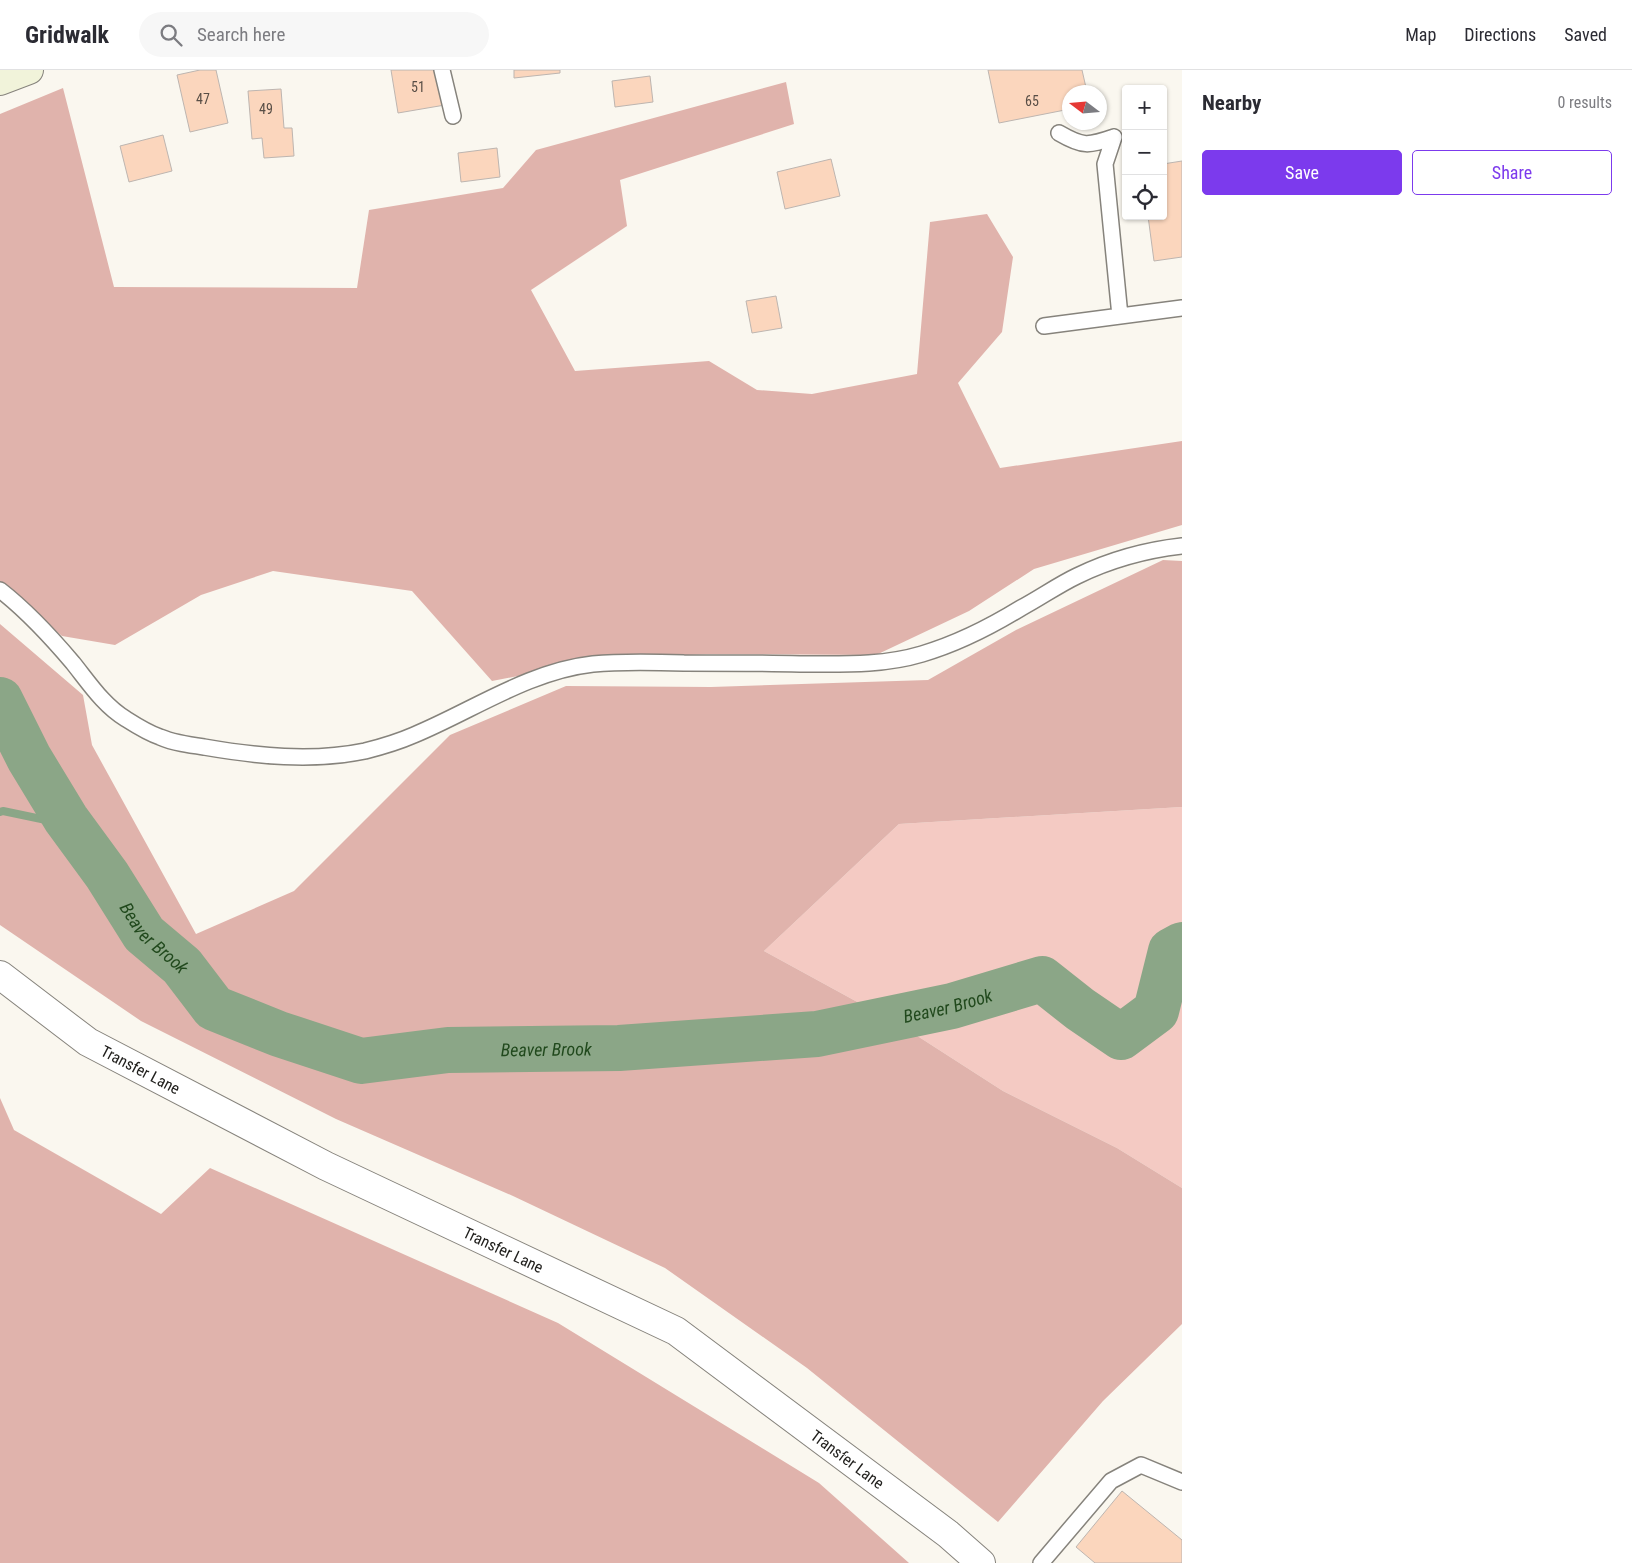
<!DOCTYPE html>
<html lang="en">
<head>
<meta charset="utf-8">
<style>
  body { margin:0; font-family:"Roboto Condensed",sans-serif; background:#f7f7f7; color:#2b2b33 }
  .controls { position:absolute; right:15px; top:15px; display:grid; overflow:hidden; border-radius:5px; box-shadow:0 1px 4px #0004 }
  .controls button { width:45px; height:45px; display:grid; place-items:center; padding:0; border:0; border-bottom:1px solid #e1e1e2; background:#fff; color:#2b2b33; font:25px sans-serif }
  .compass { position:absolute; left:1062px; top:15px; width:45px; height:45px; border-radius:50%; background:#fff; box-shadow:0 1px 4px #0004; rotate:286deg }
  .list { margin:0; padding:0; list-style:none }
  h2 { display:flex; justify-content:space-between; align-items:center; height:65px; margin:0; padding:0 20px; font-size:21px }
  h2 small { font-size:16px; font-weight:400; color:#7c7c81 }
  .actions { display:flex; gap:10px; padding:15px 20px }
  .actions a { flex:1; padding:11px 0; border:1px solid #7c3aed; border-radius:5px; text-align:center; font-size:18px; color:#7c3aed }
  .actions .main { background:#7c3aed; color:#fff }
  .icon { flex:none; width:28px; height:28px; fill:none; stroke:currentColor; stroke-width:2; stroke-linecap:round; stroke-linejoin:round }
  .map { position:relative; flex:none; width:1182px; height:1493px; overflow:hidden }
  header { display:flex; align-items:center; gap:30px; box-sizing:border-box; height:70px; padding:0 25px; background:#fff; border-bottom:1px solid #e1e1e2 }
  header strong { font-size:24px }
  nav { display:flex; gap:28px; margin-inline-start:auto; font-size:18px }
  .search { width:350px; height:45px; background:#f7f7f7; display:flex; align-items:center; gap:12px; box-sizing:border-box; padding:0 18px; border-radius:28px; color:#7c7c81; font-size:19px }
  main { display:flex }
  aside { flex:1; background:#fff }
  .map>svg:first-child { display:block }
  .green { fill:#f4cac3 }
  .forest { fill:#e0b3ac }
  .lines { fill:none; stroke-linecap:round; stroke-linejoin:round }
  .stream { stroke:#8ba687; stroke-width:8 }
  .river { stroke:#8ba687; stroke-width:46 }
  .building { fill:#fbd6bd; stroke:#bdb5b0 }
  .lane-casing { stroke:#86837c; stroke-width:18 }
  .street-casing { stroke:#86837c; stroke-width:30 }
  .secondary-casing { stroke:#86837c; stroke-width:30 }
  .lane { stroke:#fff; stroke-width:15 }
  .street { stroke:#fff; stroke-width:28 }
  .secondary { stroke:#f1f3da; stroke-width:28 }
  .labels { text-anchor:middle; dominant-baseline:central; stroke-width:4; stroke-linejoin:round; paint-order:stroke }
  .number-label { font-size:14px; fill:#584e46 }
  .street-label { font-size:16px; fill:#22211e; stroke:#fff }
  .water-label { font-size:18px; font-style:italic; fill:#21491d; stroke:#fff }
</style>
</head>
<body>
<header>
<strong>Gridwalk</strong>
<div class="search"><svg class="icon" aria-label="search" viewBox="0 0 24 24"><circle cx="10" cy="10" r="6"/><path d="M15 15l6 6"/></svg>Search here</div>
<nav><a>Map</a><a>Directions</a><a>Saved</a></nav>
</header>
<main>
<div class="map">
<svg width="1182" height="1493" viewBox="0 0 1182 1493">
  <rect width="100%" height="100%" fill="#faf7ef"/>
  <path class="green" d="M1182,737v381l-65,-40 -114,-57 -98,-63 -141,-77 135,-127z"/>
  <path class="forest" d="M786,12l8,42 -174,56 7,46 -96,64 44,81 134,-10 48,29 55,4 105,-20 13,-152 57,-8 26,43 -11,75 -44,51 42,85 182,-27v84l-148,44 -65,42 -93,44 -169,-1 -123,6 -51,13 -41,8 -80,-90 -139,-20 -72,24 -86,50 -53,-9 -62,-51v-471l63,-26 51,199 243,1 12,-78 134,-22 33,-38z
    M1163,490l19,1v246l-283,17 -135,127 141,77 98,63 114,57 65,40v136l-79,77 -105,121 -191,-154 -142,-100 -152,-72 -177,-77 -195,-98 -141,-96v-301l83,71 9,50 104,189 98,-43 156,-156 116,-49 145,1 217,-7 88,-50z
    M0,1028l14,32 147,84 49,-46 348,155 261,160 90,80h-909z"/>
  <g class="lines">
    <path class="stream" d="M0,742l3,-1 67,14"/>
    <path class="river" id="s1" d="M0,630l29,58 37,61 41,56 37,59 38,32 32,42 65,26 82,27 87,-11 171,-2 198,-14 135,-28 90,-27 38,30 41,28 35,-26 15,-60 11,-6"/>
  </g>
  <path class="building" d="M200,0h16l12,53 -38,9 -13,-57z
    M391,0h48l6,35 -47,8z
    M514,0h46v3l-46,5z
    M988,0h94l5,22h-17v17l-71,14z
    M650,6l3,26 -38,5 -3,-26z
    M281,19l3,39h8l2,28 -30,2 -2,-20 -10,1 -4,-48z
    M163,65l9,36 -43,11 -9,-36z
    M497,78l3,29 -39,5 -3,-29z
    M831,89l9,37 -55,13 -8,-37z
    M1182,91v96l-28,4 -6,-45h15v-52z
    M776,226l6,32 -30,5 -6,-32z
    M1122,1421l60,49v23h-87l-19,-16z"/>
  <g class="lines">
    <g class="lane-casing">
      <path id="lane" d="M442,0l11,46
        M1059,63c24,14 29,13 55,4
        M1114,67l-9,27 15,152
        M1044,256l138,-18
        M0,520c27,21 51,47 73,73 16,20 31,43 53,56 11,7 22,14 34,18 14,6 29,8 44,10 52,9 108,15 161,4 16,-4 33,-9 49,-16 58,-24 115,-64 179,-71 30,-3 61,-2 91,-1 38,0 77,0 116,1 41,0 82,2 122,-10 34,-10 68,-27 99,-46 19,-10 37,-23 56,-32 33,-16 69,-26 105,-30
        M1041,1493l70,-82 30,-16 41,17"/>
    </g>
    <g class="street-casing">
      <g id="street">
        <path id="s2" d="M0,905l88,67 238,124 350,165 272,203 33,29"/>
      </g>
    </g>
    <g class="secondary-casing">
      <path id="secondary" d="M0,11l29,-11"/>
    </g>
    <use href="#lane" class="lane"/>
    <use href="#street" class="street"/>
    <use href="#secondary" class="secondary"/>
  </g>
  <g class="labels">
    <g class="number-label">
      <text x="418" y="17">51</text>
      <text x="203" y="29">47</text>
      <text x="1032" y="31">65</text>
      <text x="266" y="39">49</text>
    </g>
    <g class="street-label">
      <text stroke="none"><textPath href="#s2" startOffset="170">Transfer Lane</textPath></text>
      <text stroke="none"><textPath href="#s2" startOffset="575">Transfer Lane</textPath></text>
      <text stroke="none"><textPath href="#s2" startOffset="980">Transfer Lane</textPath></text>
    </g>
    <g class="water-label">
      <text stroke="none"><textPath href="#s1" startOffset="285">Beaver Brook</textPath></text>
      <text stroke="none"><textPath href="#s1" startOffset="1125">Beaver Brook</textPath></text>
      <text stroke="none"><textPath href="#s1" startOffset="720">Beaver Brook</textPath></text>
    </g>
  </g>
</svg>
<div class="controls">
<button>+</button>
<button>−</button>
<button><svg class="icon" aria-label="locate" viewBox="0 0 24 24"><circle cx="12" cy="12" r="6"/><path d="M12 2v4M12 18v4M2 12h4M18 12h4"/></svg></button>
</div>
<svg class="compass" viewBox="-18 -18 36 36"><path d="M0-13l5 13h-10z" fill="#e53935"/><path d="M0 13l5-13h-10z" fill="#7c7c81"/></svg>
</div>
<aside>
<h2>Nearby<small>0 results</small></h2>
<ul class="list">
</ul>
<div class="actions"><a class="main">Save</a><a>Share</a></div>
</aside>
</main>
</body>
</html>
